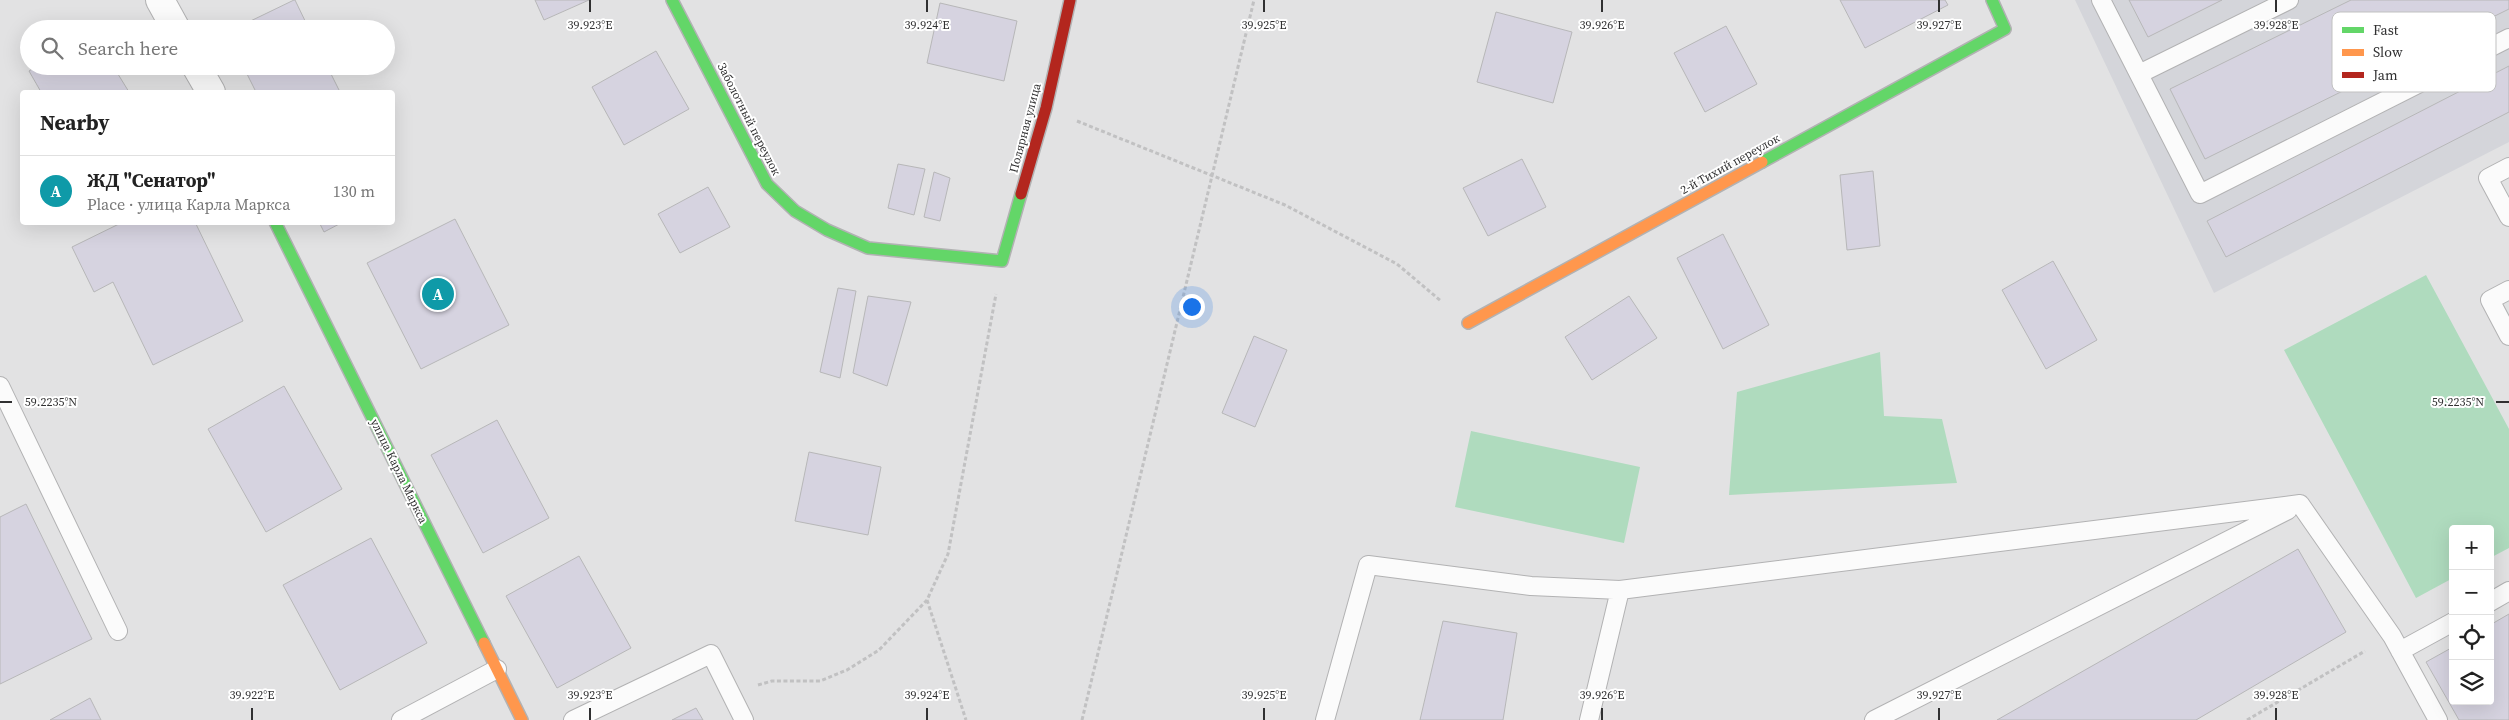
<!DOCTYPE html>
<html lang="en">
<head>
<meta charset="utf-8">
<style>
  body { margin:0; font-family:"Source Serif 4",serif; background:#f6f6f6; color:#222 }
  .controls { position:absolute; right:15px; bottom:15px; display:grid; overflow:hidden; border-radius:5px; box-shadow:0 5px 20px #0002 }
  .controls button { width:45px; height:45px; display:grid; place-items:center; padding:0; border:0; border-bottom:1px solid #e0e0e0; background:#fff; color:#222; font:25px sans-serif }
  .you { position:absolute; left:1191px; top:306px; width:18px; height:18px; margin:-12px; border:4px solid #fff; border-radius:50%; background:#1a73e8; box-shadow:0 0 0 8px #1a73e833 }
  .badge { display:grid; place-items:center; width:32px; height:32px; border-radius:50%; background:#1a73e8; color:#fff; font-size:16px; font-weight:700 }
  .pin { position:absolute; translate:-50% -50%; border:2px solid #fff; box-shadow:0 1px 5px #0006 }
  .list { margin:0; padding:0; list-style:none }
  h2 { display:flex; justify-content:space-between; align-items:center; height:65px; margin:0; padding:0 20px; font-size:21px }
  h2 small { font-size:16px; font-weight:400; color:#767676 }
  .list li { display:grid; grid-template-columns:32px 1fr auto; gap:15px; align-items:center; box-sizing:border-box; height:70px; padding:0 20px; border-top:1px solid #e0e0e0 }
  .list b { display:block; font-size:19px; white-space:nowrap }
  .list p { margin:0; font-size:16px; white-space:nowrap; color:#767676 }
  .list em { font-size:16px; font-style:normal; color:#767676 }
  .icon { flex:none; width:28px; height:28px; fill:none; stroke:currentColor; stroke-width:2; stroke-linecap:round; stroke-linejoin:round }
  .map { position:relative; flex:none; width:2509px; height:720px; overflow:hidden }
  .search { position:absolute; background:#fff; box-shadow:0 5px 20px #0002; left:20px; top:20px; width:375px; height:55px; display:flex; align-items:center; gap:12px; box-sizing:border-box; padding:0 18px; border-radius:28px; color:#767676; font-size:19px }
  .panel { position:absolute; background:#fff; box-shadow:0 5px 20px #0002; left:20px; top:90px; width:375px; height:135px; border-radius:5px }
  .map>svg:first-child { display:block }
  .built { fill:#d4d5da }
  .green { fill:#afdbbe }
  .building { fill:#d6d3e0; stroke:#b7b7b8 }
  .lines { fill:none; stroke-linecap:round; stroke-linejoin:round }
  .lane-casing { stroke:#b2b2b3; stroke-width:20 }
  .street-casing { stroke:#b2b2b3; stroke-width:30 }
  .fast-casing { stroke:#b2b2b3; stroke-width:14 }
  .slow-casing { stroke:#b2b2b3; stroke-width:14 }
  .jam-casing { stroke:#b2b2b3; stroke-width:14 }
  .path { stroke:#c1c1c2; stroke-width:3; stroke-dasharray:4 2.5; stroke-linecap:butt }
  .lane { stroke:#fbfbfb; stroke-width:18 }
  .street { stroke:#fbfbfb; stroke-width:28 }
  .fast { stroke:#63d668; stroke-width:11 }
  .slow { stroke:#ff974d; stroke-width:11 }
  .jam { stroke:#b3261e; stroke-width:11 }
  .ticks { fill:none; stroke:#303031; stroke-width:2 }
  .labels { text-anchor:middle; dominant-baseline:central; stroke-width:4; stroke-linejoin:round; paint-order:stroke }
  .street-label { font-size:12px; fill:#303031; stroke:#fff }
  .key { fill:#fff; stroke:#c1c1c1; stroke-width:1 }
  .key-label { font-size:14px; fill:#303031 }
  .ticks-label { font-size:12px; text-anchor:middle; fill:#303031; stroke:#fff; stroke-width:4; stroke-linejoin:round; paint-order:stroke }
</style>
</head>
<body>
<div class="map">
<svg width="2509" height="720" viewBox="0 0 2509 720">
  <rect width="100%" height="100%" fill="#e2e2e3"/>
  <path class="built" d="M2075,0h434v142l-295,151z"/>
  <path class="green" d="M2426,275l83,154v119l-19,10v-29h-37v49l-37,20 -132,-248z
    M1880,352l4,64 58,3 15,64 -228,12 8,-103z
    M1471,431l169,36 -16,76 -169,-36z"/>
  <path class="building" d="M295,0l14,29h-75l60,-29z
    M535,0h54l-45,20z
    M1840,0h105l3,5 -83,43z
    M2129,0h93l-74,37z
    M2351,0h158v9l-304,150 -35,-70z
    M940,3l77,18 -13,60 -77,-18z
    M1496,12l76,20 -19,71 -76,-21z
    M1726,26l31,58 -52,28 -31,-59z
    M656,51l33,58 -65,36 -32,-58z
    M37,66h76l16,26h-88l-12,-21z
    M243,66h84l13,26h-84z
    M2509,66v46l-283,145 -19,-36z
    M1522,159l24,48 -58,29 -25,-48z
    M898,164l27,5 -11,46 -26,-7z
    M1873,171l7,75 -33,4 -7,-75z
    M934,172l16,6 -10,43 -16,-4z
    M708,187l22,40 -50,26 -22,-39z
    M455,219l54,106 -88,44 -54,-106z
    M123,222h72l48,99 -90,44 -40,-83 -19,10 -22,-45z
    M319,222h24l-19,10z
    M1723,234l46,91 -46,24 -46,-91z
    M2053,261l44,79 -51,29 -44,-79z
    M838,288l18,3 -16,87 -20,-6z
    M868,296l43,6 -24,84 -34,-13z
    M1629,296l28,42 -65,42 -27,-43z
    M1254,336l33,14 -32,77 -33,-14z
    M284,386l58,103 -76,43 -58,-103z
    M497,420l52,98 -66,35 -52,-98z
    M809,452l72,15 -13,68 -73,-14z
    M26,504l66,135 -92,45v-167z
    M371,538l56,105 -87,47 -57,-105z
    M2298,549l48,83 -150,88h-199z
    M579,556l52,92 -74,40 -51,-92z
    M2509,614v106h-50l-33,-58 27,-15v54h37v-76z
    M1443,621l74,12 -14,87h-83z
    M90,698l11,22h-51z
    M696,708l7,12h-31z"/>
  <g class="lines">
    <g class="lane-casing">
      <path id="lane" d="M2101,0l99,194 309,-156
        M2139,74l150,-74
        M2509,167l-21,11 21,39
        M2509,290l-19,10 19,36
        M0,386l118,245
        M2300,504l92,132 46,84
        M1620,590l680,-86
        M2490,602l19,-11
        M2400,651l53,-29
        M401,720l96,-51
        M573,720l138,-66 33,66
        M1325,720l43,-155 163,21 89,4 -31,130
        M1874,720l414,-210"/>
    </g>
    <g class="street-casing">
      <path id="street" d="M160,0l16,29
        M196,66l15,26"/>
    </g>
    <g class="fast-casing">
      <path id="fast" d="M672,0l95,184 28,27 32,19 41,18 134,13 19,-67
        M1762,162l243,-133 -13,-29
        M275,222l209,421"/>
    </g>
    <g class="slow-casing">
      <path id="slow" d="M1468,323l294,-161
        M484,643l38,77"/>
    </g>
    <g class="jam-casing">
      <path id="jam" d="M1021,194l25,-86 24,-108"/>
    </g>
    <path class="path" d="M1077,121l208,84 112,59 44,37
      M927,600l39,120
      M758,685l14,-4h48l27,-11 32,-20 48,-50 21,-46 48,-260
      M1082,720l172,-720
      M2247,720l118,-69"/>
    <use href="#lane" class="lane"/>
    <use href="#street" class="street"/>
    <use href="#fast" class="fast"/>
    <use href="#slow" class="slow"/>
    <use href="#jam" class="jam"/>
  </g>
  <path class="ticks" d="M590,0v12M927,0v12M1264,0v12M1602,0v12M1939,0v12M2276,0v12M0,402h12M2496,402h13M252,708v12M590,708v12M927,708v12M1264,708v12M1602,708v12M1939,708v12M2276,708v12"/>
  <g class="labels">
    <g class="street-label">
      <text transform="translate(749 119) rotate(63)">Заболотный переулок</text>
      <text transform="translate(1025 128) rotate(-75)">Полярная улица</text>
      <text transform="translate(1730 164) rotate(-29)">2-й Тихий переулок</text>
      <text transform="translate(399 471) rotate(64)">улица Карла Маркса</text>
    </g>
  </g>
  <rect x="2332" y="12" width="164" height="80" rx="8" class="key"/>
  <rect x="2342" y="27" width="22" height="6" fill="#63d668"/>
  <rect x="2342" y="49" width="22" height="7" fill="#ff974d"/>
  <rect x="2342" y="72" width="22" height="6" fill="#b3261e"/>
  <g class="key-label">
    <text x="2373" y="35">Fast</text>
    <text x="2373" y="57">Slow</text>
    <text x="2373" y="80">Jam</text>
  </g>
  <g class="ticks-label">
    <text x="590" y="29">39.923°E</text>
    <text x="927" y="29">39.924°E</text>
    <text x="1264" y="29">39.925°E</text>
    <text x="1602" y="29">39.926°E</text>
    <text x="1939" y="29">39.927°E</text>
    <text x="2276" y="29">39.928°E</text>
    <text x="51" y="406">59.2235°N</text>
    <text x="2458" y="406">59.2235°N</text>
    <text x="252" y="699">39.922°E</text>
    <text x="590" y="699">39.923°E</text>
    <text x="927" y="699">39.924°E</text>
    <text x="1264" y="699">39.925°E</text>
    <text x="1602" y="699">39.926°E</text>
    <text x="1939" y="699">39.927°E</text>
    <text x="2276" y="699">39.928°E</text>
  </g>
</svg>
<div class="controls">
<button>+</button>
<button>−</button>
<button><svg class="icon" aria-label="locate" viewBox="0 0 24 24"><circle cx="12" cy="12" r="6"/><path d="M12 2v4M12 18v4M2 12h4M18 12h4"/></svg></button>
<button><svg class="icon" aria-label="layers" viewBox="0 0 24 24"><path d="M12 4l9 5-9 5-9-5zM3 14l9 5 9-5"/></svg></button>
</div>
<div class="you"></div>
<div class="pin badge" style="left:438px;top:294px;background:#0f9aa8">A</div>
<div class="search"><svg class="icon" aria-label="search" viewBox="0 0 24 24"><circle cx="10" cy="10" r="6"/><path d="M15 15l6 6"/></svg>Search here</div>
<section class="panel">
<h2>Nearby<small></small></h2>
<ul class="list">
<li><span class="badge" style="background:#0f9aa8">A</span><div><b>ЖД &quot;Сенатор&quot;</b><p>Place · улица Карла Маркса</p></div><em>130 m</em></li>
</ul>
</section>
</div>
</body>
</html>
